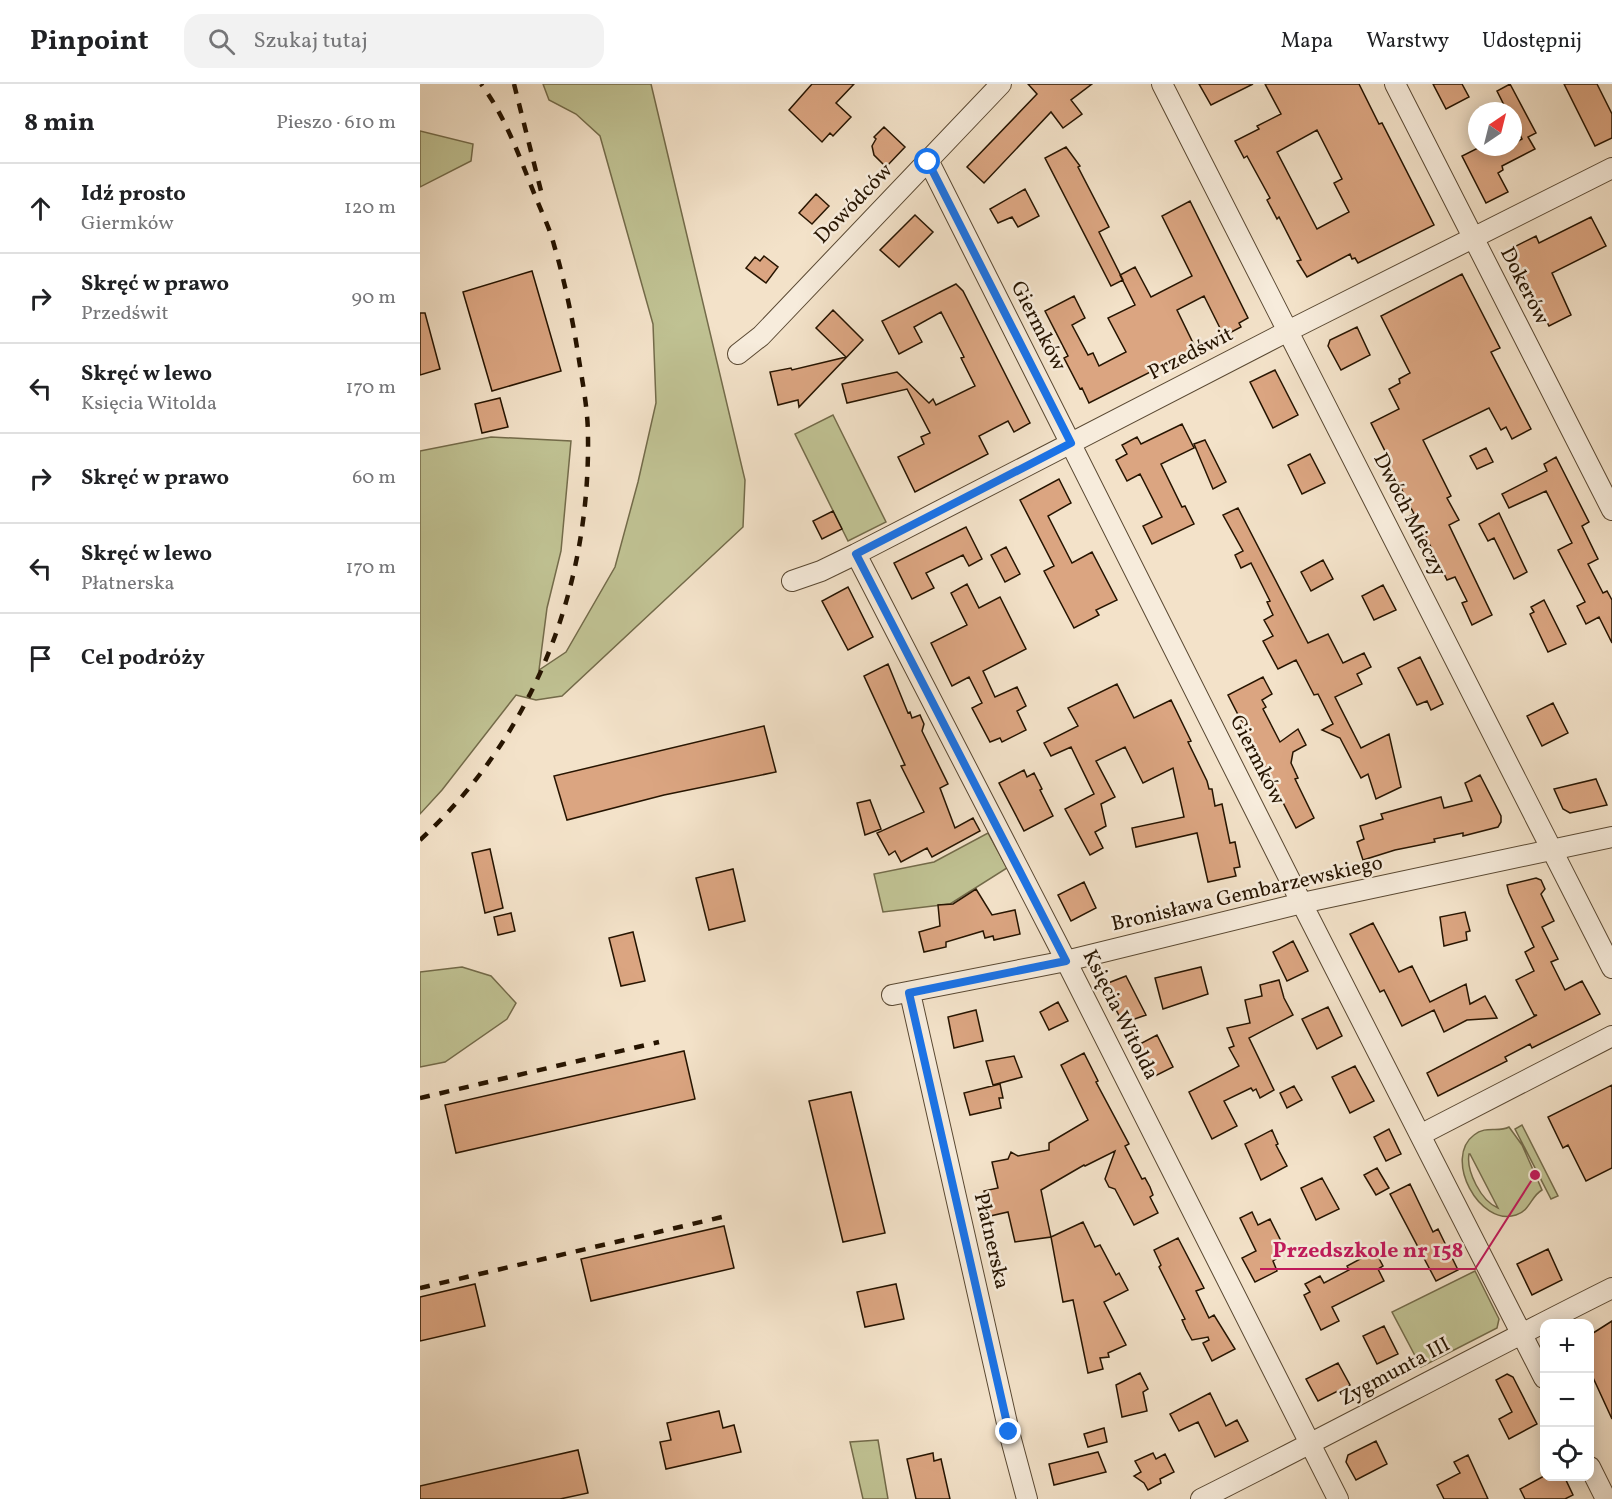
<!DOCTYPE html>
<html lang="pl">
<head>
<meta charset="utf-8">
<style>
  body { margin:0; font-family:Vollkorn,serif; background:#f2f2f2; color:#202124 }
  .controls { position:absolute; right:18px; bottom:18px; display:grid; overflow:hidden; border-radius:12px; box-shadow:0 3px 15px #0003 }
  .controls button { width:54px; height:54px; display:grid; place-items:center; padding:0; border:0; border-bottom:2px solid #e0e0e0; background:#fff; color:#202124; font:30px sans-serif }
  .compass { position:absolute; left:1048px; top:18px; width:54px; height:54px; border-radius:50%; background:#fff; box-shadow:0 3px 15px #0003; rotate:35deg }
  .stop { position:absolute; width:18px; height:18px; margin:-14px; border:4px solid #1a73e8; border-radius:50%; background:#fff }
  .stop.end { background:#1a73e8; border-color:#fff; box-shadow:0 2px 6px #0008 }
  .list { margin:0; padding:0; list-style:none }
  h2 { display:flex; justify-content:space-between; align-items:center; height:78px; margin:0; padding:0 24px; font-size:26px }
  h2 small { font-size:20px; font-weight:400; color:#757577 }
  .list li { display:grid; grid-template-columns:39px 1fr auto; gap:18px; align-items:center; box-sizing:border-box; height:90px; padding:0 24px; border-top:2px solid #e0e0e0 }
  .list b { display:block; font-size:22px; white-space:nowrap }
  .list p { margin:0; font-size:20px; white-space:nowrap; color:#757577 }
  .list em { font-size:20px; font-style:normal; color:#757577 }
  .icon { flex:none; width:33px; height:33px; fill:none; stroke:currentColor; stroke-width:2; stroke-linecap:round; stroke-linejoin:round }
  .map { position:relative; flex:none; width:1192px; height:1415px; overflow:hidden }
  header { display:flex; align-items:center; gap:36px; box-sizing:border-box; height:84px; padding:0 30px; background:#fff; border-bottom:2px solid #e0e0e0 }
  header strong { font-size:28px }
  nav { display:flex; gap:33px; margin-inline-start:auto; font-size:21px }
  .search { width:420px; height:54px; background:#f2f2f2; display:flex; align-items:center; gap:15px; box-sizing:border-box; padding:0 21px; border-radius:18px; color:#757577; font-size:22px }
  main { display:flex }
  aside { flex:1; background:#fff }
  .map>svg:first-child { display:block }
  .green { fill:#c0c293; stroke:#736b4a; stroke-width:1.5; fill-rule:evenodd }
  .building { fill:#dba581; stroke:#261400; stroke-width:1.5; fill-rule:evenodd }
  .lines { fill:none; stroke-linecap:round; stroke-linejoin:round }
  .street-casing { stroke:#594832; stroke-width:22 }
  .street { stroke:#f7ecdc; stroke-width:20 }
  .rail { stroke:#261400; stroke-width:4.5; stroke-dasharray:10 10; stroke-linecap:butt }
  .route { stroke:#1a73e8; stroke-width:8 }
  .labels { text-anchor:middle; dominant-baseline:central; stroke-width:5; stroke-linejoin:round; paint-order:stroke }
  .street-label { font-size:21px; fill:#261400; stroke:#f7ecdc }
  .leader { fill:none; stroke:#c2185b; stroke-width:2 }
  .callout-dot { fill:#c2185b; stroke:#f7ecdc; stroke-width:2 }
  .callout-label { font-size:22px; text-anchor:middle; font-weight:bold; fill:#c2185b; stroke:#f7ecdc; stroke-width:5; stroke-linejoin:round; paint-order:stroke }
</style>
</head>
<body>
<header>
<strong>Pinpoint</strong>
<div class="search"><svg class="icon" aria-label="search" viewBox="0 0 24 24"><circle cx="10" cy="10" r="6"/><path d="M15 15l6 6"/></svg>Szukaj tutaj</div>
<nav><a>Mapa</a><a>Warstwy</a><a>Udostępnij</a></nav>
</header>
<main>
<aside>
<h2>8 min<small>Pieszo · 610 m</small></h2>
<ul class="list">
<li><svg class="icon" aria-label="ahead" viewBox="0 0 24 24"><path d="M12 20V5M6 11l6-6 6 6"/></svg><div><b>Idź prosto</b><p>Giermków</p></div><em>120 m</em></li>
<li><svg class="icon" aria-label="right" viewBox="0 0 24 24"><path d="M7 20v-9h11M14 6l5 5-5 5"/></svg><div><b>Skręć w prawo</b><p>Przedświt</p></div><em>90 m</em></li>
<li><svg class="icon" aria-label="left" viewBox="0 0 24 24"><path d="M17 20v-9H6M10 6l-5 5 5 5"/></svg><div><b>Skręć w lewo</b><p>Księcia Witolda</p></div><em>170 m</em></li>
<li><svg class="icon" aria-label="right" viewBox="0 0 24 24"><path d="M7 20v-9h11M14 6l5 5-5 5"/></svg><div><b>Skręć w prawo</b></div><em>60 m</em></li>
<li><svg class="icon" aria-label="left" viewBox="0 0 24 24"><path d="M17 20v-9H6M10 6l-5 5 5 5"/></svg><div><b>Skręć w lewo</b><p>Płatnerska</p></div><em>170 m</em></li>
<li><svg class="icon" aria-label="arrive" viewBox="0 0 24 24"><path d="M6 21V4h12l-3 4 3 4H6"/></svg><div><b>Cel podróży</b></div></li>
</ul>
</aside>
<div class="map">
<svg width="1192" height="1415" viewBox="0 0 1192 1415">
  <rect width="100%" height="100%" fill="#f3e2c9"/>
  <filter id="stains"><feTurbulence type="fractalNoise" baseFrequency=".00333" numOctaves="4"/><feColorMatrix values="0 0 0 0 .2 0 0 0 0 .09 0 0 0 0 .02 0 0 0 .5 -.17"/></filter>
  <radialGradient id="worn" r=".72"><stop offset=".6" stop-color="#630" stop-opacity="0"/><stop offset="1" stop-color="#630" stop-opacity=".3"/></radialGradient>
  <path class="green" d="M123,0h108l94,396 -2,47 -181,169 -26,4 -20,-5 -74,95 -22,24v-363l71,-14 80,4 -10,110 -14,57 -8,62 27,-18 49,-85 23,-85 18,-79 -3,-79 -53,-188 -24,-22 -27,-14z
    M0,47l53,13 -2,17 -51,26z
    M413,331l53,107 -38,19 -53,-107z
    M568,749l19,35 -57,36 -67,8 -9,-38 60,-12z
    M42,883l29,9 25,27 -9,16 -62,43 -25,5v-95z
    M1102,1041l36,71 -7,3 -36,-70z
    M1089,1043l13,18 20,45c-11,6 -12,21 -26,25 -37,12 -73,-57 -42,-80 12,-10 24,-2 35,-8zM1049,1070h1l28,54c-17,-7 -32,-37 -29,-54z
    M1055,1187l24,48 -2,9 -76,39 -29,-55z
    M458,1356l10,59h-25l-13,-57z"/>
  <path class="building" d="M392,0h42l-18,19 15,14 -18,19 -3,-3 -8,9 -33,-32z
    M608,0h64l-21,16 11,14 -19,14 -12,-16 -67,71 -17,-16 70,-73z
    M779,0h54l-42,21z
    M845,0h94l20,40 3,-1 52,102 -76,38 -3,-5 -3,1 -2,-5 -43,23 -10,-16 4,-1 -22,-43 -2,2 -10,-19 3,-2 -23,-42 -3,2 -9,-17 24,-12 -2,-3 24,-12zM897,46l25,49 -8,4 15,29 -32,17 -40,-77z
    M1013,0h29l7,13 -23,12z
    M1090,0l26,49 -8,4 7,12 -33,17 1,4 -5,3 10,19 -22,11 -24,-47 18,-9h33v-3l9,-5 -9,-17v-11h-6l-10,-20z
    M1144,0h33l15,30v24l-17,8z
    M464,43l21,20 -19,20 -12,-12 -2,-9 4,-7 -2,-2z
    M646,63l14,19 -2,1 31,60 -10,5 24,48 -12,6 -66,-128z
    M605,105l14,27 -21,11 -6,-10 -14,6 -8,-14z
    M396,110l13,12 -17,18 -13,-11z
    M770,117l58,117 -9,5 2,4 -17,9 -20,-40 -27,14 19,39 -107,54 -7,-15 -2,1 -16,-31 4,-2 -23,-45 29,-15 11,22 -13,7 16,30 5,-2 6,13 27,-14 -18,-34 27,-13 -15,-30 15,-8 16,30 41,-21 -30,-60z
    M495,131l18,17 -34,35 -19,-17z
    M1171,133l15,29 -54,27 19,42 -22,11 -39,-77 26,-13 3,7z
    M344,172l14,11 -12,16 -20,-15 9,-11 5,4z
    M112,187l29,100 -69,20 -29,-99z
    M1042,190l38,74 -9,4 40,77 -19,10 -6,-12 -5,3 -12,-22 -66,32 28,56 -4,2 12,22 -10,5 43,90 -20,10 -10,-22 5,-2 -12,-24 -8,3 -21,-43 -3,2 -13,-23 4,-2 -27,-54 2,-1 -18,-36 28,-14 -10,-20 11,-6 -1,-4 11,-6 -29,-57z
    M536,200l7,7 67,132 -16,9 -6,-11 -29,15 9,18 -73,38 -17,-35 26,-13 -3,-7 9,-4 -23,-44 -60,14 -5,-19 55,-12 32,31 4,-4 3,6 39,-19 -14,-28 3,-1 -23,-45 -27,15 8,15 -23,12 -17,-33z
    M413,226l30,30 -64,67 -1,-7 -20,5 -8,-33 21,-4 1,2 54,-13 -30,-29z
    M0,229h5l15,56 -20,6z
    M937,243l13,28 -29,15 -13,-24 2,-6z
    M855,286l23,45 -25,13 -23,-46z
    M80,314l8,29 -26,6 -7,-29z
    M762,340l12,24 -33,16 21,43 3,-1 9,18 -42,20 -9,-18 19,-9 -22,-43 -13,7 -11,-21 11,-6 -5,-9 15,-8 4,7z
    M785,356l21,42 -13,7 -19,-45z
    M1066,364l7,14 -16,7 -7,-13z
    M890,370l15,29 -23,11 -14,-29z
    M1136,373l33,65 -7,4 16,33 -10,5 15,29 4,-2 5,9v43l-13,-26 -13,7 -9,-18 8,-4 -27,-52 14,-7 -26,-52 -37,17 -7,-14 45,-23 -3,-7z
    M639,395l12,24 -23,13 24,47 20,-11 25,48 -21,10 3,5 -25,13 -30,-57 10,-5 -34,-66z
    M818,424l70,135 20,-9 15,29 21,-10 7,14 -14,7 5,10 -27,13 26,51 28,-14 12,53 -25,12 -8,-25 -7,4 -21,-40 -18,-8 11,-6 -15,-30 -4,1 -18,-35 -18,9 -15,-28 10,-5 -9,-16 9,-5 -6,-13 3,-1 -19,-38 -10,5 -6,-13 8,-4 -20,-36z
    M413,427l9,18 -20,10 -9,-18z
    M1079,429l28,59 -13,7 -20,-41 -6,3 -9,-17z
    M546,443l16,32 -13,7 -6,-11 -37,18 8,15 -22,11 -18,-36z
    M586,463l14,27 -15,8 -14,-27z
    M903,476l10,19 -22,12 -10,-19z
    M547,500l12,24 21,-11 26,52 -43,22 12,26 22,-10 9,19 -9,5 9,19 -24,12 -2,-4 -10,4 -18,-34 10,-5 -13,-26 -17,9 -21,-43 36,-18 -16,-32z
    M963,501l13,25 -22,10 -12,-24z
    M428,503l25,50 -25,13 -26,-49z
    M1124,516l22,44 -18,8 -18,-38 4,-2 -3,-5z
    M1000,573l23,47 -12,6 -4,-9 -10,4 -19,-37z
    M468,580l20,49 2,-1 2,6 8,-3 4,9 -2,7 26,53 -8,4 15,40 18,-10 7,13 -48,26 -5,-9 -26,14 -6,-11 -6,4 -12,-22 47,-21 -23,-46 4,-1 -41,-89z
    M843,593l9,17 -10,6 4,7 -3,2 17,33 18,-13 8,16 -13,7 -2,11 7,15 -3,1 19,39 -18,10 -68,-133z
    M697,600l17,34 37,-18 20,41 -3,1 19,39 2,8h3l3,17 7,-2 8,39 5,-1 5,25 -6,1 2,8 -28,6 -11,-49 -61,14 -4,-19 52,-11 -11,-49 -30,15 -18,-36 -29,14 19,36 -14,7 5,22 -11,6 8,16 -13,7 -25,-46 29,-15 -23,-47 -20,9 -7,-13 34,-17 -10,-18z
    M1133,619l15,30 -26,13 -15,-30z
    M344,642l12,46 -112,23 -97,25 -13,-44z
    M604,686l3,7 7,-4 8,16 -2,1 13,26 -29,15 -25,-48z
    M1060,691l21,41v6l-3,5 -35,9v-3l-29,6 1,3 -40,8 -32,10 -6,-18 7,-3 -4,-13 23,-7 -2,-5 60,-17 3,11 28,-7 -7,-18z
    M1176,695l11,26 -37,8 -7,-4 -9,-20z
    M450,716l11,29 -16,6 -8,-32z
    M70,765l13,59 -18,5 -13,-60z
    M313,785l12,52 -36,9 -13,-52z
    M1116,794l5,2 4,9 -4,5 13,27 -12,6 16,32 -7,3 14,28 17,-9 18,33 -68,34 -2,-4 -25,13 2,4 -69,35 -11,-23 110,-58h-3l-18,-35 18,-9 -9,-19 9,-5 -25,-54 -2,-8z
    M664,798l12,26 -25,13 -13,-26z
    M556,805l16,26 23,-5 5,24 -26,6 -1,-4 -8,2 -2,-7 -37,11v5l-22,5 -5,-20 21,-6 -2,-21 15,-1z
    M1045,828l5,19 -4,1 1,8 -23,6 -4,-29z
    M91,829l4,18 -17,4 -4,-18z
    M953,839l26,49 13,-6 18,36 36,-18 4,20 15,-8 12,22 -30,2 -23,12 -10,-22 -32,16 -18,-36 -4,2 -30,-58z
    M213,848l12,49 -24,5 -12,-48z
    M873,857l15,30 -21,10 -14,-29z
    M781,883l7,27 -45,15 -8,-31z
    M706,892l20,39 -23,8 -20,-38z
    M859,896l5,18 9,17 -44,23 25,52 -14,8 -4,-9 -3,2 -2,-3 -27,13 13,25 -25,13 -23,-47 50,-26 -10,-18 5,-2 -7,-18 23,-5 -5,-23 17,-4 -2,-11z
    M638,918l10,19 -19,9 -9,-18z
    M908,923l14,29 -25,13 -15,-30z
    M556,926l7,31 -29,7 -6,-31z
    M737,951l16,32 -22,11 -15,-32z
    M264,967l11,48 -239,54 -11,-48z
    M664,969l14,28 -2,1 33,62 -4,2 17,33 3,-1 5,9 3,8 -3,2 8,16 -24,12 -19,-36 -6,-2 -4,-8 10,-28 -30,15 -1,-1 -43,25 10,47 -36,5 -7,-30 -18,4 -6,-25 14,-3 -6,-26 16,-3 3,-7 7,4 31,-6v-7l39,-23 -27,-55z
    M594,972l8,21 -29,8 -7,-24z
    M935,982l19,35 -24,12 -18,-36z
    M580,1000l3,14h-4l2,10 -31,7 -6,-22z
    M1192,1001v83l-26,13 -18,-36 -5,3 -15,-31z
    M874,1002l8,14 -15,8 -7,-15z
    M431,1008l34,141 -42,9 -34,-141z
    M969,1045l12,25 -15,7 -12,-24z
    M852,1046l6,14 -2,1 11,21 -26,14 -16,-36z
    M957,1084l12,20 -13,7 -12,-20z
    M902,1094l17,31 -23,11 -15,-32z
    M990,1100l23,48 5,-3 20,41 -22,11 -46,-87z
    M832,1128l6,13 12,-6 15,30 -11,6 2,4 -3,2 4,10 -22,11 -13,-24 14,-7 -16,-33z
    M663,1138l12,25 5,-2 16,30 3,-2 9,17 -24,12 22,43 -18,8 1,4 -9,1 3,11 -15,4 -15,-73 -10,2 -12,-65z
    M304,1142l10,42 -143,33 -10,-42z
    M758,1154l26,50 -8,3 13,27 5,-3 21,34 -23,12 -9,-18 6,-3 -1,-3 -16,3 -6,-11 -4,-9 3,-1 -26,-52 2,-2 -7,-15z
    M1128,1165l14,31 -30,15 -15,-31z
    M955,1167l8,15 -5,3 6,12 -52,26 7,14 -18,9 -17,-35 6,-3 -5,-8 15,-8 4,7 25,-13 -2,-4z
    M55,1200l10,42 -65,15v-44z
    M476,1200l8,35 -39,8 -8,-35z
    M1192,1237v98l-22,-48v-36z
    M964,1242l14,28 -21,10 -14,-28z
    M918,1279l12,22 -32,16 -12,-22z
    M720,1289l8,16 -5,3 4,19 -25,6 -6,-32z
    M1087,1290l6,3 24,47 -28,15 -10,-20 13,-7 -16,-32z
    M790,1309l16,33 11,-6 11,21 -33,16 -17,-35 -19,9 -9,-17z
    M299,1327l4,17 11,-3 7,27 -75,17 -6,-27 11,-2 -4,-17z
    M684,1344l3,14 -19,5 -4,-13z
    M956,1357l11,23 -31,16 -10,-18 2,-7z
    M158,1366l10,43 -28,6h-140v-13z
    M678,1368l8,20 -52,13 -5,-21z
    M513,1369l1,8 7,-2 9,40h-34l-9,-40z
    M733,1369l3,6 9,-5 9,18 -14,7 1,4 -13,7 -4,-7 -10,-7 7,-4 -6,-11z
    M1048,1371l20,44h-44l-7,-14 23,-12 -6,-11z
    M1124,1392h20l9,19 -8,4h-40l-5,-10z"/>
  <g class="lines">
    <g class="street-casing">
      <path id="street" d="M742,0l450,884
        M975,0l217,426
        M509,78l366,728 249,488
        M318,270l23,-18 240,-252
        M436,470l201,389 281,556
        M372,497l29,-10 35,-17 432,-223 324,-163
        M490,909l99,439 18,67
        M472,911l174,-34 236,-58 310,-66
        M1000,1051l192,-99
        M1170,1383l16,32
        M781,1415c138,-69 273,-142 411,-211"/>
    </g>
    <use href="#street" class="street"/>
    <path class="rail" d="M94,0l28,111
      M0,756c113,-104 170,-251 168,-403 0,-26 -5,-52 -9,-77 -6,-39 -14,-78 -25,-115 -4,-16 -12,-32 -18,-47 -16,-39 -29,-79 -55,-114
      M0,1014l239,-56
      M0,1204l302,-71"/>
  </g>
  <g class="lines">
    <path class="route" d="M508,78l143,281 -215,111 210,407 -157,32 100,439"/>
  </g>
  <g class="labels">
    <g class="street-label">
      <text transform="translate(434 120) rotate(-46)">Dowódców</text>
      <text transform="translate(1104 202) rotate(63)">Dokerów</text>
      <text transform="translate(618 242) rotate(63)">Giermków</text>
      <text transform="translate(771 270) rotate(-27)">Przedświt</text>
      <text transform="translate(989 431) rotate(63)">Dwóch Mieczy</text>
      <text transform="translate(837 676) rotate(63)">Giermków</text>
      <text transform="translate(827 810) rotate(-13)">Bronisława Gembarzewskiego</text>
      <text transform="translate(700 931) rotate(63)">Księcia Witolda</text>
      <text transform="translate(571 1157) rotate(77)">Płatnerska</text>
      <text transform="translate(975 1288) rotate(-28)">Zygmunta III</text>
    </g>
  </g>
  <path class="leader" d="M1115 1091L1055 1185H840"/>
  <circle class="callout-dot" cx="1115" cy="1091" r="6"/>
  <g class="callout-label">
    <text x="948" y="1173">Przedszkole nr 158</text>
  </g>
  <rect width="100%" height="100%" filter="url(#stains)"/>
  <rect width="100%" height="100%" fill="url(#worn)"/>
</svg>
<div class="controls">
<button>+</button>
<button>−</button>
<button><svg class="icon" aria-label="locate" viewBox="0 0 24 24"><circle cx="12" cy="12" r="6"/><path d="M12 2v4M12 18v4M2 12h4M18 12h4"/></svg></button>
</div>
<svg class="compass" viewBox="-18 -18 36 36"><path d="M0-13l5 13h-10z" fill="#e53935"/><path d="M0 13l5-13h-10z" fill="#757577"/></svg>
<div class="stop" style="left:508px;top:78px"></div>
<div class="stop end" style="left:589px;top:1348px"></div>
</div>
</main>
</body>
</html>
